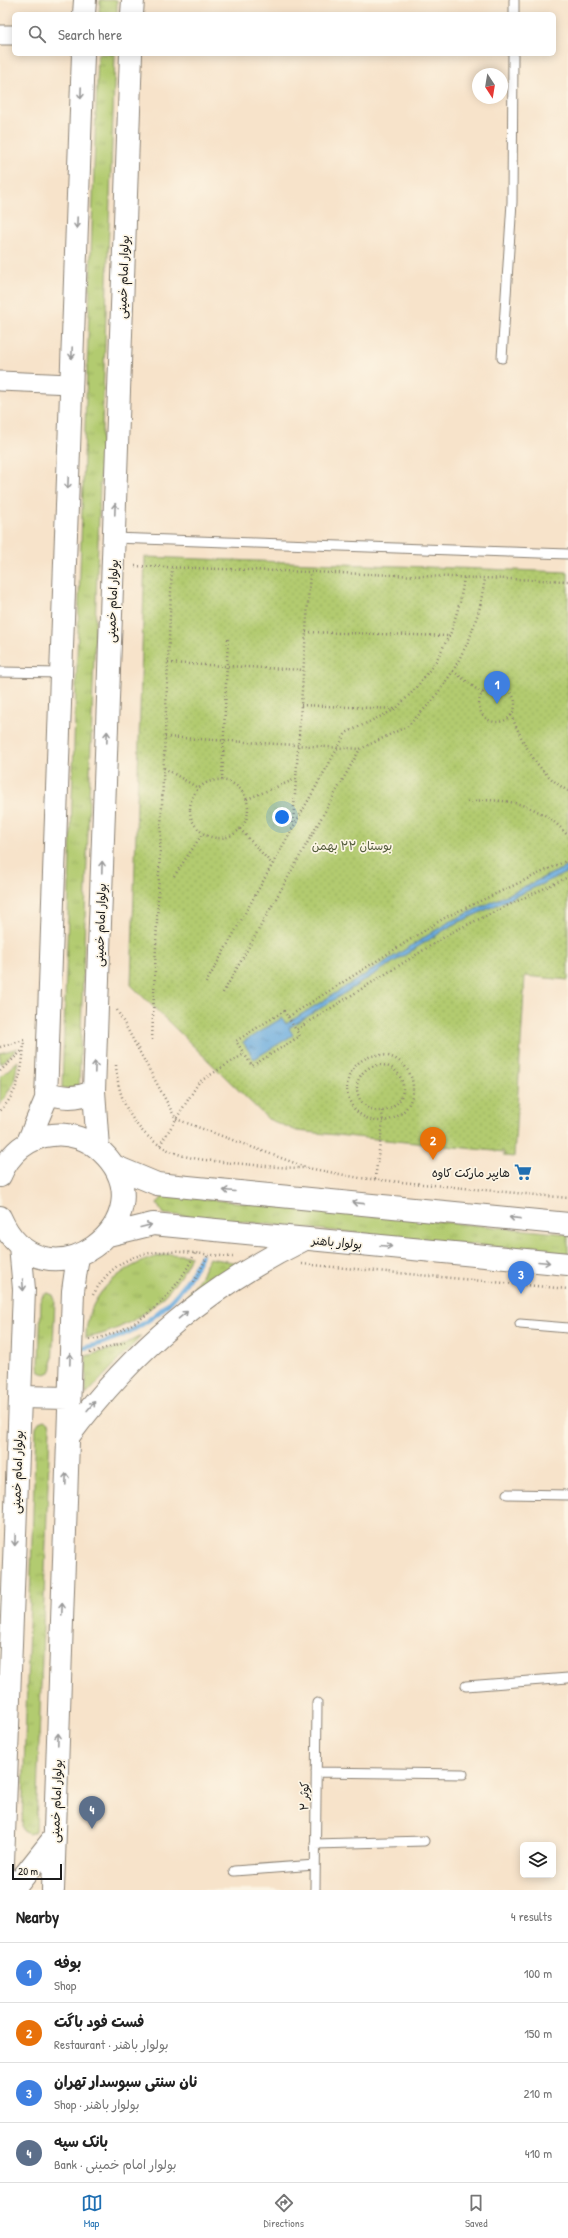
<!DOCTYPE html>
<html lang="en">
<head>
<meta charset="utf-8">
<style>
  body { margin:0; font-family:"Patrick Hand","Playpen Sans Arabic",sans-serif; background:#f6f6f6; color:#222 }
  .controls { position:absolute; right:12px; bottom:12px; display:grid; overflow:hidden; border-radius:6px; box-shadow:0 2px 10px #0003 }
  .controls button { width:36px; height:36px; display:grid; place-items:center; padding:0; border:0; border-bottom:1px solid #e0e0e0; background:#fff; color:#222; font:20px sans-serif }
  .compass { position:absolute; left:472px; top:68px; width:36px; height:36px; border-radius:50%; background:#fff; box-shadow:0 2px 10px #0003; rotate:168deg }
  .scale { position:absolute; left:12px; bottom:10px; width:50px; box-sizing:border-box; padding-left:4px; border:2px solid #1c1c1c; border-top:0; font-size:11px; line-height:14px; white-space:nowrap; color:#1c1c1c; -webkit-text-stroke:3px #fcf5e5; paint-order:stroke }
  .you { position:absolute; left:282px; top:817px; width:14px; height:14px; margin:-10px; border:3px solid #fff; border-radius:50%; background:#1a73e8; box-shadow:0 0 0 6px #1a73e833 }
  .badge { display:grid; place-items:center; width:26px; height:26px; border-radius:50%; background:#1f6fb2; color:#fff; font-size:13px; font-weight:700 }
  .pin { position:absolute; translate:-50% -33px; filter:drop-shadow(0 1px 2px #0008) }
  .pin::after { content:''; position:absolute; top:21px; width:14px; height:12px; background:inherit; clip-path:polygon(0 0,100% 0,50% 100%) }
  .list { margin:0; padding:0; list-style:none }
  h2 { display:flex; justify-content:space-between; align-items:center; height:52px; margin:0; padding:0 16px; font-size:17px }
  h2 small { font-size:13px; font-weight:400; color:#767676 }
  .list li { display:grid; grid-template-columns:26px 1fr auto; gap:12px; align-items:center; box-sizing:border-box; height:60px; padding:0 16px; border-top:1px solid #e0e0e0 }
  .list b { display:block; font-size:15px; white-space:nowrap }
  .list p { margin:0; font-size:13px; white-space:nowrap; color:#767676 }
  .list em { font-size:13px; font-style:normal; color:#767676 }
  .icon { flex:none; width:22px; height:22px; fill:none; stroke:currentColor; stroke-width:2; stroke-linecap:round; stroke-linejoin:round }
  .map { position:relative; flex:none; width:568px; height:1890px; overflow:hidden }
  .search { position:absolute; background:#fff; box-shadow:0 2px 10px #0003; left:12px; right:12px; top:12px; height:44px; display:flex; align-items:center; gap:10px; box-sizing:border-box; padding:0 14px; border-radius:6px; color:#767676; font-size:15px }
  .sheet { height:292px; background:#fff }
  nav { display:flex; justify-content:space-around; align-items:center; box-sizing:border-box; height:56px; border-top:1px solid #e0e0e0; background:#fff; font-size:11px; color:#767676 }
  nav a { display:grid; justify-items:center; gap:2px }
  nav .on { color:#1f6fb2 }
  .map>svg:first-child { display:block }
  .grass { fill:url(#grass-tufts); stroke:#677446 }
  .park { fill:url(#park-dots); stroke:#677446 }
  .water { fill:url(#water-ripples); stroke:#42647d }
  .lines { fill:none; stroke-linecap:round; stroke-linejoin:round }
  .stream { stroke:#69abde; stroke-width:5 }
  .service-casing { stroke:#8a8073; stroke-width:11 }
  .minor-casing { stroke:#8a8073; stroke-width:21 }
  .primary-casing { stroke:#8a8073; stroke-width:24 }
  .path { stroke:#8a8073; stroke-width:2.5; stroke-dasharray:1 3; stroke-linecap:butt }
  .service { stroke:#fff; stroke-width:9 }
  .minor { stroke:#fff; stroke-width:19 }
  .primary { stroke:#fff; stroke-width:22 }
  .oneway { stroke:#999 }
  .labels { text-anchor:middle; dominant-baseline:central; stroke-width:3.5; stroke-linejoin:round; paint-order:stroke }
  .street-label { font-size:12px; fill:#1c1c1c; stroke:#fcf5e5 }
  .park-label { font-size:12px; fill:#505939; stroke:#fcf5e5 }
  .poi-label { font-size:12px; fill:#1c1c1c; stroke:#fcf5e5; text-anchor:end }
</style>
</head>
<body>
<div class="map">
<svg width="568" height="1890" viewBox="0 0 568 1890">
  <defs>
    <pattern id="grass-tufts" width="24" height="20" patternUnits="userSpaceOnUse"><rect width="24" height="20" fill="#b2cb70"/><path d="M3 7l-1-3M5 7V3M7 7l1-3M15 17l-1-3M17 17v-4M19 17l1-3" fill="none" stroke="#98ae60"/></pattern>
    <pattern id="park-dots" width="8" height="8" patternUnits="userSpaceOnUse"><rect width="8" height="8" fill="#b2cb70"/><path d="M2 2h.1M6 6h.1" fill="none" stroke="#98ae60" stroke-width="1.8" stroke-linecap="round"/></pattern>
    <pattern id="water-ripples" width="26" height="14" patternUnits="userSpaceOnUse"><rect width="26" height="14" fill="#69abde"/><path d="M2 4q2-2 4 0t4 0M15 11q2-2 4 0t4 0" fill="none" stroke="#568ab3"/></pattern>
  </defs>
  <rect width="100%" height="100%" fill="#fcf5e5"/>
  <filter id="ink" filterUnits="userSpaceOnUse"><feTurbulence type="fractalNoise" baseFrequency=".025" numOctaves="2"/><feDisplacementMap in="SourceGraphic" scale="8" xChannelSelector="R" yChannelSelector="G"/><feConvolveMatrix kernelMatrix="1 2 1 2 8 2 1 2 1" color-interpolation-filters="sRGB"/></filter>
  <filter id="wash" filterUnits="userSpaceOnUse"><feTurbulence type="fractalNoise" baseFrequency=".012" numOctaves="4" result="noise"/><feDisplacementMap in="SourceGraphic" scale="16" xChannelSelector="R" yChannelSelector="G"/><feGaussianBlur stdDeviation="0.9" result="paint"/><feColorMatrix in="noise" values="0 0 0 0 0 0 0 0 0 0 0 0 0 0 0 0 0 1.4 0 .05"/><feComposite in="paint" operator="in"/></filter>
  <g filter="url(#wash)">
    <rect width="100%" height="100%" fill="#f7e3ca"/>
    <path class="grass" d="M100,0h17v14h-18z
      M98,54h17l-36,1035 -17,-1z
      M18,1048l-18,16v-11z
      M18,1061l-4,21 -14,23v-28z
      M164,1195l404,39v20l-405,-40 -6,-10z
      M170,1254l21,2c-19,43 -59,73 -105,82 -1,-47 42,-78 84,-84z
      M209,1258l29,5 -53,36 16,-23z
      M48,1293l5,2 2,5 -3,68 -2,4 -5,2 -5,-2 -1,-5 2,-67 2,-5z
      M141,1336l-55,59v-39l33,-9z
      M44,1420l5,3 1,4 -14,400 -2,5 -5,2 -5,-2 -2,-5 14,-400 3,-5z"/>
    <path class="park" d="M145,557l423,15v408l-43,-4 -11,181 -10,-1v-4l-207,-21 -29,-12 -137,-134z"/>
    <path class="water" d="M568,866v6l-117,54 -162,102 4,7 -39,24 -11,-17 39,-24 4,6 163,-102z"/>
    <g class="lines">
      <path class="stream" d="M83,1348c53,-11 95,-42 118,-92"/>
    </g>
  </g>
  <g filter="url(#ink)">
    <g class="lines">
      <g class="service-casing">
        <path id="service" d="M514,14v-14
          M502,358l10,-156 1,-148
          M114,538l454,16
          M0,672l61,1
          M520,1324l48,4
          M507,1494l61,1
          M466,1686l102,-8
          M316,1772l147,2
          M315,1844l109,-3
          M234,1871l81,-6
          M315,1890l2,-187"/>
      </g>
      <g class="minor-casing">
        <path id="minor" d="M0,35h14
          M0,381l71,3"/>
      </g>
      <g class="primary-casing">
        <path id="primary" d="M84,14l1,-14
          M132,14l1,-14
          M46,1092c17,7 32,7 48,-1
          M28,1142l18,-43 37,-1045
          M98,1148l-4,-57 37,-1037
          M114,1166l43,18 411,40
          M0,1176c9,-22 28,-39 52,-41 18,-2 37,4 50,17 71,67 -59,164 -102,65
          M108,1235l45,-11 415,40
          M20,1397l49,1
          M68,1437c65,-87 139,-150 237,-198
          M2,1890l22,-601 -4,-43
          M13,1890l41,-52
          M53,1890l20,-599 5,-35"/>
      </g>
      <path class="path" d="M135,566l433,15
        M306,632l143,4
        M168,663l136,7
        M453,671l30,23
        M479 704a18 18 0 1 1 36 0a18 18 0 1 1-36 0Z
        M301,705l94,4
        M511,715c14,32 26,57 57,76
        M165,737l195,12
        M164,768l34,20
        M222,780l6,-143
        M190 809a29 29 0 1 1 58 0a29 29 0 1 1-58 0Z
        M247,799l49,-20
        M467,802c38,-6 76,3 101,34
        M293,823l17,-250
        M240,829l32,35
        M568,860l-122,57 -158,100 -4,-6 -48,30 16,25 48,-30 -4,-6 158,-99 114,-54
        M174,876l29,-43
        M206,983l140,-250 50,-24 21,-22 19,-26 15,-29 9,-30 4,-24
        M223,993l137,-244 48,-23 25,-26 20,-29 16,-31 11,-33 5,-28
        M117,1010l59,109 132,49 52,10 208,20
        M288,1017l8,13
        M152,1040l20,-472
        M0,1047l24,-7c-1,27 -4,50 -24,71
        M347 1088a33 33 0 1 1 66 0a33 33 0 1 1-66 0Z
        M116,1065c2,41 24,77 65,90 16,5 35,6 51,8 25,2 49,5 74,5
        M357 1088a23 23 0 1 1 46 0a23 23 0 1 1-46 0Z
        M0,1071l23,-21
        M160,1145l39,-63 45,-28
        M375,1179l8,-57 -1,-11
        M302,1264l266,25
        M194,1282l14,-27
        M93,1295c32,-59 87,-42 140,-38
        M90,1340c48,-9 85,-44 105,-87
        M90,1353l35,-11"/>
      <use href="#service" class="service"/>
      <use href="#minor" class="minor"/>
      <use href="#primary" class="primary"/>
    </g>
    <defs><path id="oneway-shaft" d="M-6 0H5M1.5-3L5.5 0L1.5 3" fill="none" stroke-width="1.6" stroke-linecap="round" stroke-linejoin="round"/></defs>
    <g class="oneway">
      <use href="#oneway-shaft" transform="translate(81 93) rotate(92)"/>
      <use href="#oneway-shaft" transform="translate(77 223) rotate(92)"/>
      <use href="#oneway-shaft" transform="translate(72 353) rotate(92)"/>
      <use href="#oneway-shaft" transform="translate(68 483) rotate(92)"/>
      <use href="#oneway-shaft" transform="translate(115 509) rotate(-88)"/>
      <use href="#oneway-shaft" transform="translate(107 737) rotate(-88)"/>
      <use href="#oneway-shaft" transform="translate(102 867) rotate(-88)"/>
      <use href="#oneway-shaft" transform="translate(95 1067) rotate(-88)"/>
      <use href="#oneway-shaft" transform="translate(229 1191) rotate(-175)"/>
      <use href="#oneway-shaft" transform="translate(358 1203) rotate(-174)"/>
      <use href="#oneway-shaft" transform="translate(515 1218) rotate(-174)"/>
      <use href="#oneway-shaft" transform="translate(146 1226) rotate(-14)"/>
      <use href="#oneway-shaft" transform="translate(386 1246) rotate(5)"/>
      <use href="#oneway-shaft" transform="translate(544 1262) rotate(5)"/>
      <use href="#oneway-shaft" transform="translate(23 1285) rotate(86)"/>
      <use href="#oneway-shaft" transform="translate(183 1315) rotate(-40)"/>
      <use href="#oneway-shaft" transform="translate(70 1359) rotate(-88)"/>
      <use href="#oneway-shaft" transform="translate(91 1406) rotate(-50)"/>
      <use href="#oneway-shaft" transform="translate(66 1479) rotate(-88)"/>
      <use href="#oneway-shaft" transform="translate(15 1540) rotate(92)"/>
      <use href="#oneway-shaft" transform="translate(62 1609) rotate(-88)"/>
      <use href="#oneway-shaft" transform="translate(58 1739) rotate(-88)"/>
    </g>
  </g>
  <defs>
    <g id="supermarket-bare" transform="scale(1.38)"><path d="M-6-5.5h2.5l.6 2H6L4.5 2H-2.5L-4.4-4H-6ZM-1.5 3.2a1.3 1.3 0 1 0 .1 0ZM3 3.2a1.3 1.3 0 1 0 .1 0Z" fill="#1f6fb2" stroke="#fcf5e5" stroke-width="2.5" paint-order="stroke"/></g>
  </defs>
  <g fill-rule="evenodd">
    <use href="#supermarket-bare" x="523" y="1172"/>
  </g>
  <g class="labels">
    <g class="street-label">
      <text transform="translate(123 277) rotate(-88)">بولوار امام خمینی</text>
      <text transform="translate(112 601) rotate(-88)">بولوار امام خمینی</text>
      <text transform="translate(100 925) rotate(-88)">بولوار امام خمینی</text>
      <text transform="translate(337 1242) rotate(5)">بولوار باهنر</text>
      <text transform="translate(17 1472) rotate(-88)">بولوار امام خمینی</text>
      <text transform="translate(304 1796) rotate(-89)">کوثر ۲</text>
      <text transform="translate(56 1801) rotate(-88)">بولوار امام خمینی</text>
    </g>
    <g class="park-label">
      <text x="352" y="845">بوستان ۲۲ بهمن</text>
    </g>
    <g class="poi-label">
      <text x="510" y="1172">هایپر مارکت کاوه</text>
    </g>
  </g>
</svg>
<div class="controls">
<button><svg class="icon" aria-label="layers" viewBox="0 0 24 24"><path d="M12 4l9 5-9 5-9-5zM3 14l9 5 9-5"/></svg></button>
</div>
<svg class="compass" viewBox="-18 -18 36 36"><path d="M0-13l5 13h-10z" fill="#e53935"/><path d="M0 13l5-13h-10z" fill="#767676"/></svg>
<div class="scale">20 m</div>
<div class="you"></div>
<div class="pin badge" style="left:497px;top:704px;background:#3f7fe0">1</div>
<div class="pin badge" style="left:433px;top:1160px;background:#e8710a">2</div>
<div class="pin badge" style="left:521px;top:1294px;background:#3f7fe0">3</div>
<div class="pin badge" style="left:92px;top:1829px;background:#5c6f8a">4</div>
<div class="search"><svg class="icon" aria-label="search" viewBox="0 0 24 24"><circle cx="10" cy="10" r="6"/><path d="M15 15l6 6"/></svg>Search here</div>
</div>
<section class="sheet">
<h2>Nearby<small>4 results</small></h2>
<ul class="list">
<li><span class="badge" style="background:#3f7fe0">1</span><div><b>بوفه</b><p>Shop</p></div><em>100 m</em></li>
<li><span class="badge" style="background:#e8710a">2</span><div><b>فست فود باگت</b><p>Restaurant · بولوار باهنر</p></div><em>150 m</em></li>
<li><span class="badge" style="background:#3f7fe0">3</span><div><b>نان سنتی سبوسدار تهران</b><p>Shop · بولوار باهنر</p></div><em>210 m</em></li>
<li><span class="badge" style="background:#5c6f8a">4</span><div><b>بانک سپه</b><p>Bank · بولوار امام خمینی</p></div><em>410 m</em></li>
</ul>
</section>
<nav>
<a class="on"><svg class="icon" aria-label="map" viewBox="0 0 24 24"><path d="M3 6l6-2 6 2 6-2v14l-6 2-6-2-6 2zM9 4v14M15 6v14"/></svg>Map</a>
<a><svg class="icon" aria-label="directions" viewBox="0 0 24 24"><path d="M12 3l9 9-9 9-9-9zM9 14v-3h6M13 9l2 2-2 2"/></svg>Directions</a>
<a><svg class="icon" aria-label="saved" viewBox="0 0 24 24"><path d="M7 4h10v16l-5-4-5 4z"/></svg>Saved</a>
</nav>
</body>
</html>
